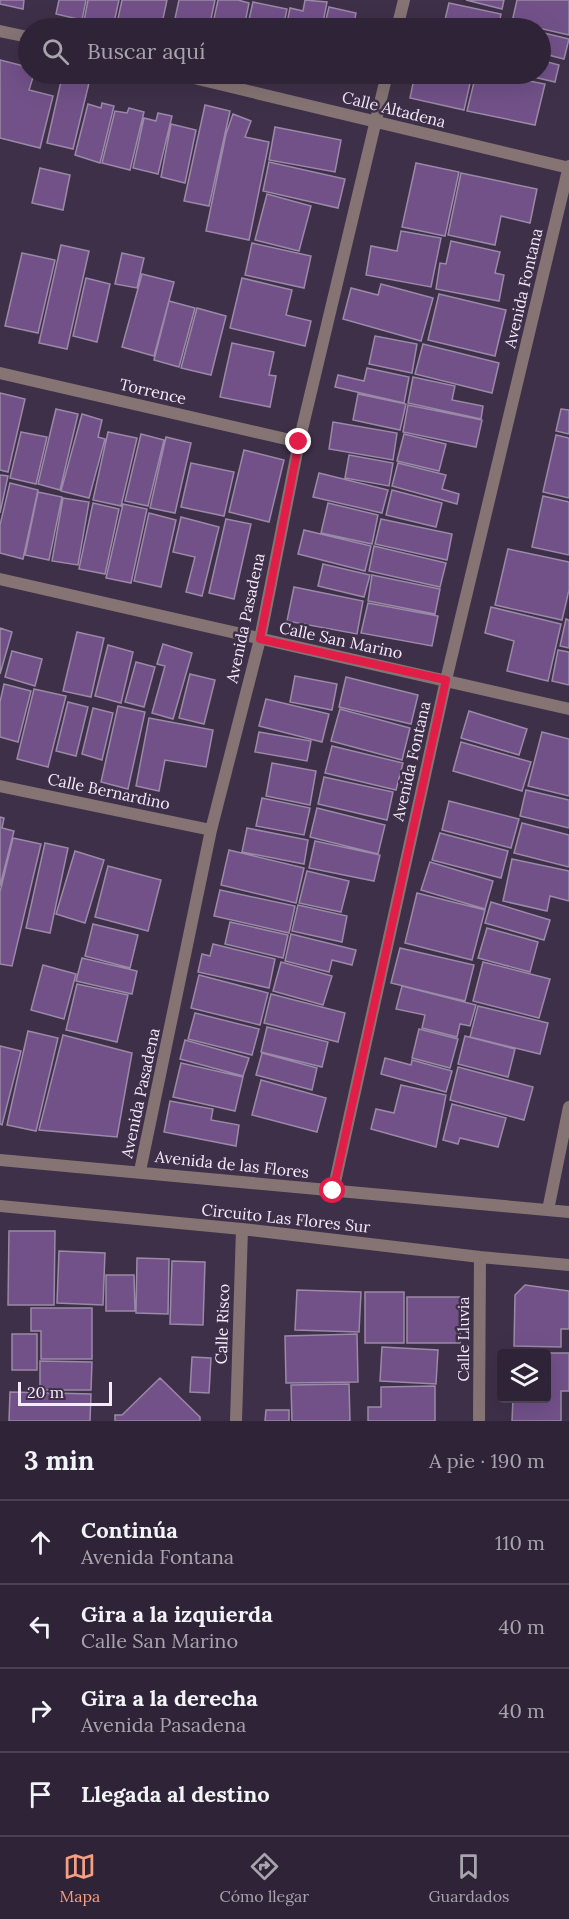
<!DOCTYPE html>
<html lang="es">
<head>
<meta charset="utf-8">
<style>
  body { margin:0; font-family:Lora,serif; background:#372c3f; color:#f1f3f6 }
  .controls { position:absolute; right:18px; bottom:18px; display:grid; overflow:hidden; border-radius:6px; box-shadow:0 6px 24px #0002 }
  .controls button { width:54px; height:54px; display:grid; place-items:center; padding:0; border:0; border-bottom:2px solid #4a4152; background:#2f2437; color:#f1f3f6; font:30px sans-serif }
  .scale { position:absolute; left:18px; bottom:15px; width:94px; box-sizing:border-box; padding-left:6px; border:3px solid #f3eafa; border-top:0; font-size:16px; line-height:21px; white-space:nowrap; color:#f3eafa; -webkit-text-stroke:4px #3f3049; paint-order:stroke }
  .stop { position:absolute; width:18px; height:18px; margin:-14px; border:4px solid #e11d48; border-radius:50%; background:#fff }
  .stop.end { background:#e11d48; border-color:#fff; box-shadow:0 2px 6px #0008 }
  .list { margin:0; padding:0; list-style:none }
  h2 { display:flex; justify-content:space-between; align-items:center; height:78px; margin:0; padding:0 24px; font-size:26px }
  h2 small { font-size:20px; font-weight:400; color:#a7a4ad }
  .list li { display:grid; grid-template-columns:39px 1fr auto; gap:18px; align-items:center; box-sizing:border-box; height:84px; padding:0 24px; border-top:2px solid #4a4152 }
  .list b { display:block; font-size:22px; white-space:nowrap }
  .list p { margin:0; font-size:20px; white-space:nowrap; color:#a7a4ad }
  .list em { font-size:20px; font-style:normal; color:#a7a4ad }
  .icon { flex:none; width:33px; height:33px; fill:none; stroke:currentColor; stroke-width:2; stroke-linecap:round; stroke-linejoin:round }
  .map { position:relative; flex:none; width:569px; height:1421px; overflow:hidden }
  .search { position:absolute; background:#2f2437; box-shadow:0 6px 24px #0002; left:18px; right:18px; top:18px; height:66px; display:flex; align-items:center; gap:15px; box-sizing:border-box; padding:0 21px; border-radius:33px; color:#a7a4ad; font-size:22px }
  .sheet { height:414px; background:#2f2437 }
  nav { display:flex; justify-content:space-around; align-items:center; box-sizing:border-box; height:84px; border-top:2px solid #4a4152; background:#2f2437; font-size:16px; color:#a7a4ad }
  nav a { display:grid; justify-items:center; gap:3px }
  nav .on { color:#f39f83 }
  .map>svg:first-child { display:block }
  .building { fill:#725189; stroke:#9a89a7; stroke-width:1.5 }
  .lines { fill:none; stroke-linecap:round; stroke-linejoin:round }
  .street { stroke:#857473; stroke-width:12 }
  .route { stroke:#e11d48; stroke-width:8 }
  .labels { text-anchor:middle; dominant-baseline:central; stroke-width:5; stroke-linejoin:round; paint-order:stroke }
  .street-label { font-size:16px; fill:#f3eafa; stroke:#3f3049 }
</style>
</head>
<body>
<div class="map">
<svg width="569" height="1421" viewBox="0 0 569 1421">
  <rect width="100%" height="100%" fill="#3f3049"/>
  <path class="building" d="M0,0h24l-1,9 -23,-5z
    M59,0h27l-4,20 -26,-6z
    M88,0h31l-6,27 -29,-6z
    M122,0h45l-6,28h-45z
    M179,0h36l-6,28h-36z
    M218,0h20l11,3 -5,25h-32z
    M305,0l22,2 -5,26h-36l4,-20 13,3z
    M466,0h38l-2,9z
    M517,0h52v35l-57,-13z
    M253,2l34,7 -4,19h-36z
    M449,3l52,11 -3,14h-55z
    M329,7l27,6 -3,15h-29z
    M540,32l29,7 -5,20 -24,-6z
    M0,60l28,7v7h6l-5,16 24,6 -13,52 -40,-10z
    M540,60l19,5 -4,17 -34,-8h19z
    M415,74h26l30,5 -7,31 -54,-12z
    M476,74h17l52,10 -10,41 -68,-14z
    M62,77l27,6 -16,66 -26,-6z
    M102,103l12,3 -14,57 -25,-8 13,-51 13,4z
    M205,105l25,6 -21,95 -25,-5z
    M129,108l15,4 -14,58 -28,-7 13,-52 12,2z
    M158,113l14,3 -14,58 -25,-6 11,-50 12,3z
    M233,114l18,7 -6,16 24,5 -20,98 -43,-9 20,-97z
    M171,124l25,6 -11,53 -24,-6z
    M275,127l66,13 -6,32 -66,-12z
    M269,162l76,17 -7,29 -75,-17z
    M416,163l43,9 -14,64 -43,-9z
    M40,168l30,7 -7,35 -31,-7z
    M461,173l76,16 -7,34 -29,-7 -6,29 -47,-10z
    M267,194l44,12 -12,45 -44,-11z
    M401,231l40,7 -10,49 -65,-12 5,-29 26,5z
    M451,241l49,11 -5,21 9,2 -5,26 -63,-12 4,-26 6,1z
    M252,243l59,13 -7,32 -59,-13z
    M61,245l28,6 -22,98 -28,-6z
    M22,253l33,7 -17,73 -33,-7z
    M122,253l22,5 -7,30 -22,-4z
    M142,274l32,8 -20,74 -32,-9z
    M86,278l24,6 -13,58 -24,-6z
    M242,278l50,12 -6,25 25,6 -6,25 -75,-18z
    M381,284l52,14 -12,43 -78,-22 8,-31 27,7z
    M439,294l67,16 -11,46 -67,-16z
    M169,301l26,7 -16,59 -25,-7z
    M197,308l29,8 -15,59 -30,-7z
    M375,336l42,8 -5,29 -43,-9z
    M232,343l42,9 -5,23 7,1 -6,31 -50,-10z
    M423,344l76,19 -7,30 -77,-19z
    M367,368l42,9 -5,26 -69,-16 3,-12 26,6z
    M413,377l42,9 -3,14 31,6 -2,13 -73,-16z
    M0,393l25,6 -17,73 -8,-2z
    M358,394l48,10 -6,26 -47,-10z
    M408,405l74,15 -6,27 -73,-15z
    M56,409l22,5 -18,76 -22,-6z
    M561,409l8,1v24l-13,-3z
    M82,414l20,6 -4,17 7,2 -16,59 -28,-7z
    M333,422l64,11 -4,27 -64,-11z
    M21,432l26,5 -11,47 -26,-6z
    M108,432l29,6 -16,68 -28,-6z
    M141,434l23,6 -16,66 -23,-5z
    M404,434l42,10 -7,27 -42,-10z
    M556,435l13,3v60l-26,-6z
    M166,437l25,6 -16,70 -25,-5z
    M244,450l40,10 -15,62 -40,-10z
    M349,455l44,8 -4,23 -44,-8z
    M191,463l43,9 -10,44 -43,-9z
    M398,463l48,12 -4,14 17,5 -2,10 -65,-18z
    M319,473l69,17 -6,23 -69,-16z
    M0,475l8,1 -8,37z
    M10,483l28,7 -15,69 -23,-6v-28z
    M392,490l50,13 -6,24 -50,-12z
    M38,492l24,5 -13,63 -24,-5z
    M543,496l26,6v53l-37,-8z
    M63,498l26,4 -11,63 -26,-4z
    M93,503l26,6 -14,65 -26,-5z
    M328,503l50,12 -6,29 -51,-11z
    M123,504l24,5 -16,74 -25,-5z
    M149,513l27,7 -15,67 -27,-6z
    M181,517l38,10 -17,69 -16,-4 9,-35 -22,-5z
    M226,519l25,5 -17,75 -25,-6z
    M381,519l71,15 -5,26 -72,-16z
    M304,530l67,16 -6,25 -67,-17z
    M374,546l72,17 -6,24 -71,-16z
    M508,549l61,13v28l-7,30 -67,-15z
    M323,564l47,11 -6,22 -46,-11z
    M372,575l68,14 -5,25 -67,-13z
    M294,587l69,14 -6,33 -70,-13z
    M368,603l70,13 -6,30 -71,-13z
    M491,607l70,17 -13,57 -41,-10 7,-30 -29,-8z
    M566,619l3,1v28l-9,-2z
    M0,628l12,4 -12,42z
    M77,632l27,6 -13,59 -28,-6z
    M163,644l29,9 -19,66 -21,-6 13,-47 -8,-2z
    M108,645l25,7 -12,51 -26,-7z
    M558,650l11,2v33l-17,-4z
    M12,651l30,8 -7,27 -30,-9z
    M136,662l19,5 -11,40 -19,-5z
    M190,674l25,6 -11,44 -25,-6z
    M295,676l42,8 -5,26 -42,-8z
    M346,677l72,18 -7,29 -72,-17z
    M4,684l27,7 -13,51 -18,-5v-35z
    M34,689l32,7 -18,71 -31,-8z
    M266,699l63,15 -7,28 -63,-16z
    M68,702l20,5 -12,49 -20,-5z
    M118,706l27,6 -17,77 -27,-7z
    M93,708l20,5 -11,47 -20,-6z
    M340,709l70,19 -8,32 -71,-19z
    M469,711l58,18 -8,26 -58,-17z
    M149,718l64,12 -7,37 -41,-7 -6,31 -23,-5z
    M259,732l52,9 -4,20 -52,-9z
    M542,732l27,7v57l-41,-10z
    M461,742l70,20 -9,29 -69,-20z
    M332,746l71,17 -7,27 -71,-17z
    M272,763l44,8 -6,34 -44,-9z
    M324,777l69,15 -6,28 -69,-16z
    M526,790l43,10v28l-49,-12z
    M262,798l48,10 -6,27 -48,-9z
    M449,801l70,18 -8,29 -69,-18z
    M317,808l68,17 -7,29 -68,-17z
    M0,817l4,1 -2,10 12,3 -14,55z
    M522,823l47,12v32l-55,-14z
    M247,828l61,12 -4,24 -62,-12z
    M440,833l68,18 -7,27 -69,-18z
    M13,838l28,6 -29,122 -12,-2v-72z
    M315,841l65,14 -6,26 -65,-13z
    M45,843l23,5 -18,85 -24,-5z
    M229,850l75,18 -8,35 -75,-18z
    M75,851l29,9 -19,63 -29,-9z
    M512,859l57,12v30l-19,-5 -3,15 -44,-10z
    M430,862l63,19 -8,28 -64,-19z
    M108,866l53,14 -13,51 -53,-14z
    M307,871l42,10 -8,31 -42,-9z
    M220,890l75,16 -6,27 -75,-17z
    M417,893l68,17 -13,50 -67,-17z
    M491,902l59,18 -6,20 -59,-17z
    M298,905l49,11 -5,26 -50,-11z
    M230,922l58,13 -5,23 -58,-14z
    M93,924l45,11 -8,33 -45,-12z
    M487,928l51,14 -8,30 -52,-14z
    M291,934l65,16 -4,15 -20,-5 -3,12 -44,-11z
    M213,944l62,15 -6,29 -71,-16 4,-18 8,2z
    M400,948l74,17 -9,36 -74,-18z
    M82,958l55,13 -5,23 -56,-13z
    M281,962l51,14 -9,29 -50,-14z
    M483,962l67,17 -11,39 -66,-17z
    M43,965l33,9 -12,45 -33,-9z
    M199,975l69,18 -8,32 -69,-17z
    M77,984l51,11 -11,47 -51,-12z
    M402,986l74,19 -6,21 -10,-2 -3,13 -35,-9 3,-13 -29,-6z
    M271,994l74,19 -7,29 -74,-19z
    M478,1006l70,17 -8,31 -70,-17z
    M195,1013l64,16 -7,26 -64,-16z
    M267,1027l61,15 -6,25 -61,-15z
    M419,1029l39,10 -8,29 -38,-10z
    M28,1031l30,7 -22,93 -29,-6z
    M63,1035l69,18 -15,84 -78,-7z
    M465,1036l50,13 -7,28 -50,-13z
    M185,1040l64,18 -6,18 -63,-17z
    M0,1046l21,5 -19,74 -2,-1z
    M262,1053l55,15 -5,22 -56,-15z
    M385,1058l26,7 1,-5 40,11 -6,21 -65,-18z
    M181,1063l62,14 -8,34 -62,-14z
    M458,1067l75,20 -9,33 -74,-20z
    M261,1080l65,18 -9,34 -65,-17z
    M401,1085l45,10 -10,52 -65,-18 5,-20 18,4z
    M170,1101l43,8 -2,11 28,5 -3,21 -72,-14z
    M452,1104l54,14 -8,29 -38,-9 -2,6 -15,-4z
    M9,1231h46l-1,74h-46z
    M59,1251l46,2 -2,52 -46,-2z
    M137,1258l32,1 -1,55 -32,-1z
    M172,1261l33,1 -2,63 -33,-1z
    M106,1275h28l1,36h-29z
    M525,1285l44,6v38h-8v18l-47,-1 1,-51z
    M297,1290l64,2 -2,40 -64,-2z
    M365,1292h39v51h-39z
    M407,1297h53v46h-53z
    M31,1308h61v51h-51v-28h-10z
    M12,1334h25v36h-25z
    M357,1334l1,48 -72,1 -1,-47z
    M382,1347l56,3 -2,34 -56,-3z
    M513,1353h56v38h-8v30h-49l1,-23h33v-44z
    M192,1357l19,1 -2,35 -19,-1z
    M40,1361l52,1 -1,28h-51z
    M160,1378l40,39v4h-85v-6h7z
    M349,1384l1,37h-58l-1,-36z
    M435,1386v35h-67v-14h13v-20z
    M10,1392l81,2 -1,27h-81z
    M266,1410h23v11h-24z"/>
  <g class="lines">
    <path class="street" d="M397,28l7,-28
      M0,31l28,6
      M177,74l392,94
      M0,373l299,69
      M0,579l569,130
      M0,786l211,44
      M0,1160l569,52
      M140,1171l71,-341 49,-191 39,-197 88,-368
      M333,1191l113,-511 123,-514
      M0,1206l242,23 238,28 89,8
      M548,1210l21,-103
      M236,1421l6,-192
      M479,1421l1,-164"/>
  </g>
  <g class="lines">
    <path class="route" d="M299,442l-39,197 186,41 -113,511"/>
  </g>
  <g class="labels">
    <g class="street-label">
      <text transform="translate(394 109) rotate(14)">Calle Altadena</text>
      <text transform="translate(523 288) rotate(-77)">Avenida Fontana</text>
      <text transform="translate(153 391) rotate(13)">Torrence</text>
      <text transform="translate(245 618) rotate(-78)">Avenida Pasadena</text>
      <text transform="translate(341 640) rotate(12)">Calle San Marino</text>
      <text transform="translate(411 761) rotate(-77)">Avenida Fontana</text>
      <text transform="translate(109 791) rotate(12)">Calle Bernardino</text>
      <text transform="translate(140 1093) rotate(-78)">Avenida Pasadena</text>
      <text transform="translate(232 1164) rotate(6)">Avenida de las Flores</text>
      <text transform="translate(286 1218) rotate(6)">Circuito Las Flores Sur</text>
      <text transform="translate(222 1324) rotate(-88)">Calle Risco</text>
      <text transform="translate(463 1339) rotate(-90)">Calle Lluvia</text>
    </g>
  </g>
</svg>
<div class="controls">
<button><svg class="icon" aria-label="layers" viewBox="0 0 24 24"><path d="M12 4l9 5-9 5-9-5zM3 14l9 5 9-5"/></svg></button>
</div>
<div class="scale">20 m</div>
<div class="stop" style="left:333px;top:1191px"></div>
<div class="stop end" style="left:299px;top:442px"></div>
<div class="search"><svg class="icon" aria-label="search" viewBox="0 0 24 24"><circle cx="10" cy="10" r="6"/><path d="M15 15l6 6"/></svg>Buscar aquí</div>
</div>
<section class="sheet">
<h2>3 min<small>A pie · 190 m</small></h2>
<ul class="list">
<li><svg class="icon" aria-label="ahead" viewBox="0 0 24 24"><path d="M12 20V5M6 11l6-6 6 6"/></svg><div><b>Continúa</b><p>Avenida Fontana</p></div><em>110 m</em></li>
<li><svg class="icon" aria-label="left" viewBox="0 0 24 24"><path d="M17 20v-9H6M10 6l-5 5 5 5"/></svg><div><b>Gira a la izquierda</b><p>Calle San Marino</p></div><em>40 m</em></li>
<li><svg class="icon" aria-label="right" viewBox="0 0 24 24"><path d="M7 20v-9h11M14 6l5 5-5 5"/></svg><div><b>Gira a la derecha</b><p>Avenida Pasadena</p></div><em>40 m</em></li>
<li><svg class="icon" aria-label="arrive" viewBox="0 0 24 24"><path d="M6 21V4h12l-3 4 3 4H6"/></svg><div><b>Llegada al destino</b></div></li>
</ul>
</section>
<nav>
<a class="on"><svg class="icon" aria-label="map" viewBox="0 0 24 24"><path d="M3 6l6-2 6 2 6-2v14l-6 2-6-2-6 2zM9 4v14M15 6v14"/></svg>Mapa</a>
<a><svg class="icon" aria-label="directions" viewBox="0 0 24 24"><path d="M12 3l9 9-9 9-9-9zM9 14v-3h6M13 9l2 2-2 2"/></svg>Cómo llegar</a>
<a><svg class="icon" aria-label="saved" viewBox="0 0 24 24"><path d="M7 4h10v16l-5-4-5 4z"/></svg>Guardados</a>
</nav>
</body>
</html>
